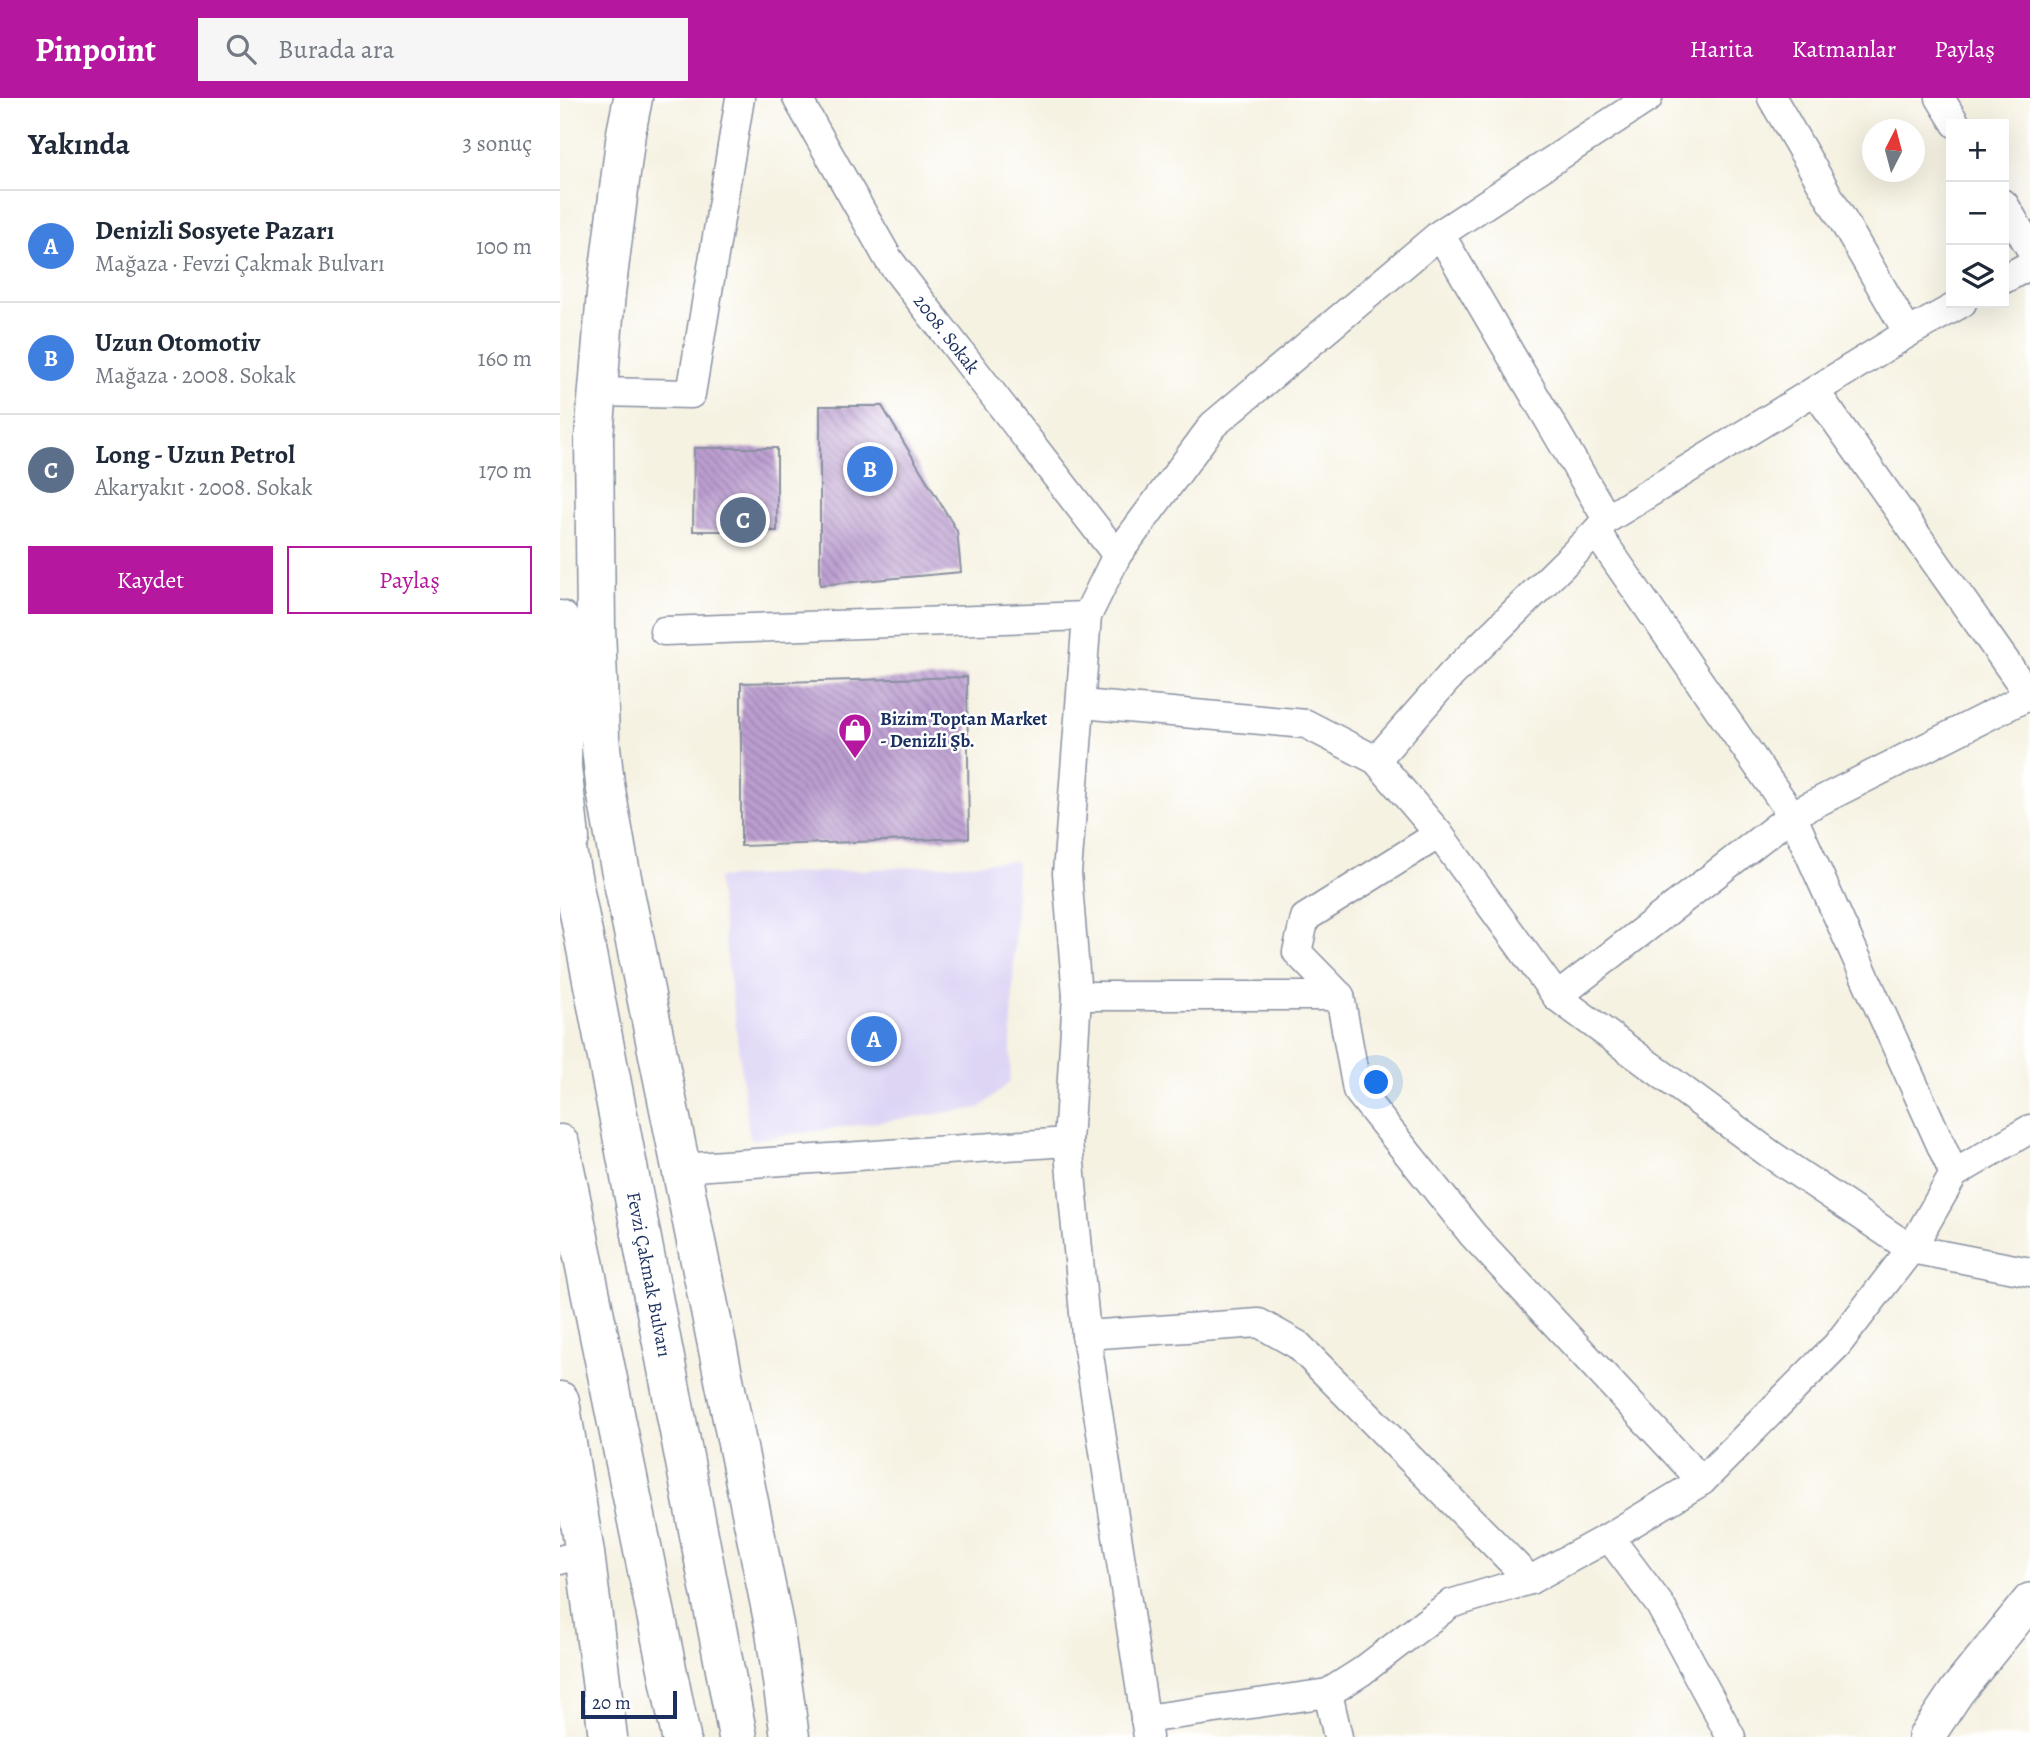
<!DOCTYPE html>
<html lang="tr">
<head>
<meta charset="utf-8">
<style>
  body { margin:0; font-family:Alegreya,serif; background:#f6f6f7; color:#1f2937 }
  .controls { position:absolute; right:21px; top:21px; display:grid; overflow:hidden; border-radius:0px; box-shadow:0 7px 28px #0002 }
  .controls button { width:63px; height:63px; display:grid; place-items:center; padding:0; border:0; border-bottom:2px solid #e0e1e3; background:#fff; color:#1f2937; font:35px sans-serif }
  .compass { position:absolute; left:1302px; top:21px; width:63px; height:63px; border-radius:50%; background:#fff; box-shadow:0 7px 28px #0002; rotate:6deg }
  .scale { position:absolute; left:21px; bottom:18px; width:96px; box-sizing:border-box; padding-left:7px; border:4px solid #1b2f5e; border-top:0; font-size:19px; line-height:24px; white-space:nowrap; color:#1b2f5e; -webkit-text-stroke:5px #fff; paint-order:stroke }
  .you { position:absolute; left:817px; top:985px; width:24px; height:24px; margin:-18px; border:5px solid #fff; border-radius:50%; background:#1a73e8; box-shadow:0 0 0 10px #1a73e833 }
  .badge { display:grid; place-items:center; width:46px; height:46px; border-radius:50%; background:#b5179e; color:#fff; font-size:23px; font-weight:700 }
  .pin { position:absolute; translate:-50% -50%; border:4px solid #fff; box-shadow:0 2px 7px #0006 }
  .list { margin:0; padding:0; list-style:none }
  h2 { display:flex; justify-content:space-between; align-items:center; height:91px; margin:0; padding:0 28px; font-size:30px }
  h2 small { font-size:23px; font-weight:400; color:#747a83 }
  .list li { display:grid; grid-template-columns:46px 1fr auto; gap:21px; align-items:center; box-sizing:border-box; height:112px; padding:0 28px; border-top:2px solid #e0e1e3 }
  .list b { display:block; font-size:26px; white-space:nowrap }
  .list p { margin:0; font-size:23px; white-space:nowrap; color:#747a83 }
  .list em { font-size:23px; font-style:normal; color:#747a83 }
  .actions { display:flex; gap:14px; padding:21px 28px }
  .actions a { flex:1; padding:16px 0; border:2px solid #b5179e; border-radius:0px; text-align:center; font-size:24px; color:#b5179e }
  .actions .main { background:#b5179e; color:#fff }
  .icon { flex:none; width:38px; height:38px; fill:none; stroke:currentColor; stroke-width:2; stroke-linecap:round; stroke-linejoin:round }
  .map { position:relative; flex:none; width:1470px; height:1639px; overflow:hidden }
  header { display:flex; align-items:center; gap:42px; box-sizing:border-box; height:98px; padding:0 35px; background:#b5179e; color:#fff }
  header strong { font-size:33px }
  nav { display:flex; gap:38px; margin-inline-start:auto; font-size:24px }
  .search { width:490px; height:63px; background:#f6f6f7; display:flex; align-items:center; gap:18px; box-sizing:border-box; padding:0 24px; border-radius:0px; color:#747a83; font-size:26px }
  main { display:flex }
  aside { flex:1; background:#fff }
  .map>svg:first-child { display:block }
  .built { fill:#ded5f5 }
  .building { fill:url(#building-back-hatch) }
  .lines { fill:none; stroke-linecap:round; stroke-linejoin:round }
  .minor-casing { stroke:#8890a0; stroke-width:31 }
  .tertiary-casing { stroke:#8890a0; stroke-width:38 }
  .secondary-casing { stroke:#8890a0; stroke-width:41 }
  .primary-casing { stroke:#8890a0; stroke-width:41 }
  .minor { stroke:#fff; stroke-width:28 }
  .tertiary { stroke:#fff; stroke-width:35 }
  .secondary { stroke:#fff; stroke-width:38 }
  .primary { stroke:#fff; stroke-width:38 }
  .labels { text-anchor:middle; dominant-baseline:central; stroke-width:5; stroke-linejoin:round; paint-order:stroke }
  .street-label { font-size:19px; fill:#1b2f5e; stroke:#fff }
  .poi-label { font-size:19px; font-weight:bold; fill:#1b2f5e; stroke:#fff; text-anchor:start }
</style>
</head>
<body>
<header>
<strong>Pinpoint</strong>
<div class="search"><svg class="icon" aria-label="search" viewBox="0 0 24 24"><circle cx="10" cy="10" r="6"/><path d="M15 15l6 6"/></svg>Burada ara</div>
<nav><a>Harita</a><a>Katmanlar</a><a>Paylaş</a></nav>
</header>
<main>
<aside>
<h2>Yakında<small>3 sonuç</small></h2>
<ul class="list">
<li><span class="badge" style="background:#3f7fe0">A</span><div><b>Denizli Sosyete Pazarı</b><p>Mağaza · Fevzi Çakmak Bulvarı</p></div><em>100 m</em></li>
<li><span class="badge" style="background:#3f7fe0">B</span><div><b>Uzun Otomotiv</b><p>Mağaza · 2008. Sokak</p></div><em>160 m</em></li>
<li><span class="badge" style="background:#5c6f8a">C</span><div><b>Long - Uzun Petrol</b><p>Akaryakıt · 2008. Sokak</p></div><em>170 m</em></li>
</ul>
<div class="actions"><a class="main">Kaydet</a><a>Paylaş</a></div>
</aside>
<div class="map">
<svg width="1470" height="1639" viewBox="0 0 1470 1639">
  <defs>
    <pattern id="building-back-hatch" width="6" height="6" patternUnits="userSpaceOnUse" patternTransform="scale(1.75)"><rect width="6" height="6" fill="#bc9ed0"/><path d="M-1 5l2 2M0 0l6 6M5-1l2 2" fill="none" stroke="#9881ac"/></pattern>
  </defs>
  <rect width="100%" height="100%" fill="#fff"/>
  <filter id="ink" filterUnits="userSpaceOnUse"><feTurbulence type="fractalNoise" baseFrequency=".0143" numOctaves="2"/><feDisplacementMap in="SourceGraphic" scale="14" xChannelSelector="R" yChannelSelector="G"/><feConvolveMatrix kernelMatrix="1 2 1 2 8 2 1 2 1" color-interpolation-filters="sRGB"/></filter>
  <filter id="wash" filterUnits="userSpaceOnUse"><feTurbulence type="fractalNoise" baseFrequency=".00686" numOctaves="4" result="noise"/><feDisplacementMap in="SourceGraphic" scale="28" xChannelSelector="R" yChannelSelector="G"/><feGaussianBlur stdDeviation="1.57" result="paint"/><feColorMatrix in="noise" values="0 0 0 0 0 0 0 0 0 0 0 0 0 0 0 0 0 1.4 0 .05"/><feComposite in="paint" operator="in"/></filter>
  <g filter="url(#wash)">
    <rect width="100%" height="100%" fill="#f6f2e2"/>
    <path class="built" d="M457,763l-7,221 -30,26 -230,32 -33,-262z"/>
    <g id="blocks">
      <path class="building" d="M260,308h62l75,125 4,41 -141,13z
        M134,350h83v83h-84z
        M407,579l2,161 -228,8v-163z"/>
    </g>
  </g>
  <g filter="url(#ink)">
    <use href="#blocks" fill-opacity="0" stroke="#8890a0" stroke-width="2"/>
    <g class="lines">
      <g class="minor-casing">
        <g id="minor">
          <path id="s1" d="M237,0l92,162 228,295"/>
          <path d="M1212,0l136,235"/>
          <path d="M1380,0l16,26"/>
          <path d="M1444,106l26,44"/>
          <path d="M880,136l167,285"/>
          <path d="M1444,181l26,-14"/>
          <path d="M1255,293l214,304"/>
          <path d="M38,294l93,2 49,-296"/>
          <path d="M1036,434l196,283 162,359"/>
          <path d="M104,533l423,-15"/>
          <path d="M522,606l224,20 70,36 63,74 118,163 213,157 141,95 119,23"/>
          <path d="M816,662l76,-86 144,-142 11,-13 301,-186 54,-30"/>
          <path d="M879,736l-134,84 -8,34 43,44 17,94 116,145 229,246"/>
          <path d="M517,898h263"/>
          <path d="M997,899l235,-182 238,-120"/>
          <path d="M120,1070l388,-26"/>
          <path d="M526,1237l173,-12 39,22 232,235"/>
          <path d="M1049,1439l51,68 71,132"/>
          <path d="M0,1462l25,-7"/>
          <path d="M768,1595l10,44"/>
          <path d="M585,1621l183,-26 33,-21 89,-68 80,-24 79,-43 93,-56 135,-136 74,-96 43,-75 76,-45"/>
          <path d="M588,1639l-62,-402 -18,-193 9,-146 -10,-123 20,-257 30,-61 96,-130 227,-191 208,-136"/>
        </g>
      </g>
      <g class="tertiary-casing">
        <path id="tertiary" d="M1366,1639l31,-46 73,-90"/>
      </g>
      <g class="secondary-casing">
        <path id="secondary" d="M73,0l-7,35 -20,160 -12,144 2,190 4,111 5,46 13,74 156,767 16,112
          M0,1303l25,152 23,184"/>
      </g>
      <g class="primary-casing">
        <g id="primary">
          <path d="M0,522l3,64 -1,83 8,71"/>
          <path id="s2" d="M0,716l178,923"/>
          <path d="M0,1046l121,593"/>
        </g>
      </g>
      <use href="#minor" class="minor"/>
      <use href="#tertiary" class="tertiary"/>
      <use href="#secondary" class="secondary"/>
      <use href="#primary" class="primary"/>
    </g>
  </g>
  <defs>
    <g id="shop-pin" transform="scale(1.75)"><path d="M0 17L-7.5 6A9.5 9.5 0 1 1 7.5 6Z" fill="#b5179e" stroke="#fff"/><path d="M-5-2.5h2.3a2.7 3.5 0 0 1 5.4 0H5L5.5 6h-11ZM-1.5-2.5h3a1.5 2.3 0 0 0-3 0Z" fill="#fff"/></g>
  </defs>
  <g fill-rule="evenodd">
    <use href="#shop-pin" x="295" y="632"/>
  </g>
  <g class="labels">
    <g class="street-label">
      <text stroke="none"><textPath href="#s1" startOffset="280">2008. Sokak</textPath></text>
      <text stroke="none"><textPath href="#s2" startOffset="469">Fevzi Çakmak Bulvarı</textPath></text>
    </g>
    <g class="poi-label">
      <text x="320" y="621">Bizim Toptan Market<tspan x="320" dy="22">- Denizli Şb.</tspan></text>
    </g>
  </g>
</svg>
<div class="controls">
<button>+</button>
<button>−</button>
<button><svg class="icon" aria-label="layers" viewBox="0 0 24 24"><path d="M12 4l9 5-9 5-9-5zM3 14l9 5 9-5"/></svg></button>
</div>
<svg class="compass" viewBox="-18 -18 36 36"><path d="M0-13l5 13h-10z" fill="#e53935"/><path d="M0 13l5-13h-10z" fill="#747a83"/></svg>
<div class="scale">20 m</div>
<div class="you"></div>
<div class="pin badge" style="left:314px;top:941px;background:#3f7fe0">A</div>
<div class="pin badge" style="left:310px;top:371px;background:#3f7fe0">B</div>
<div class="pin badge" style="left:183px;top:422px;background:#5c6f8a">C</div>
</div>
</main>
</body>
</html>
